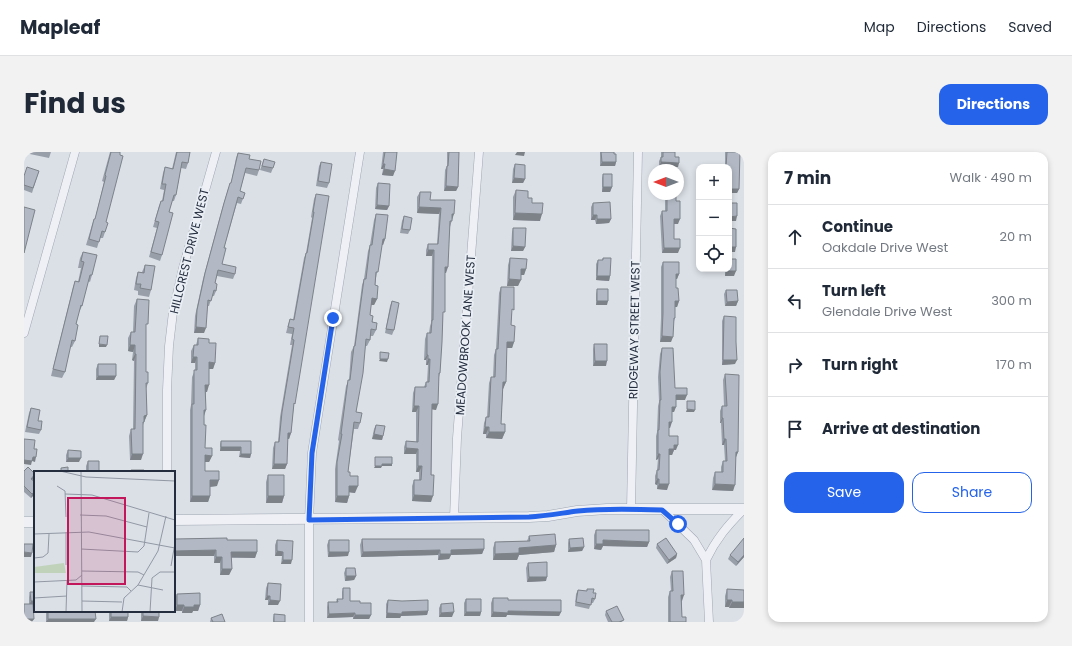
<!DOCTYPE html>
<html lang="en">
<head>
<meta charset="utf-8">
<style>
  body { margin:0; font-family:Poppins,sans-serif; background:#f2f2f3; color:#1f2937 }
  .controls { position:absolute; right:12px; top:12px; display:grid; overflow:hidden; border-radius:8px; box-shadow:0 2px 6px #0003 }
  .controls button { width:36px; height:36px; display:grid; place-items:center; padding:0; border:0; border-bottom:1px solid #e0e1e3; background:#fff; color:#1f2937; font:20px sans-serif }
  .compass { position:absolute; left:624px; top:12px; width:36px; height:36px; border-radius:50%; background:#fff; box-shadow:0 2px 6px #0003; rotate:270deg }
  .stop { position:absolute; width:12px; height:12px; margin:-9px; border:3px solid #2563eb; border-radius:50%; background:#fff }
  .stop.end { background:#2563eb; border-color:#fff; box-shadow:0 1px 4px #0008 }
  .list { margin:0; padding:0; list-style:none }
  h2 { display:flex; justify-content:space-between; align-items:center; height:52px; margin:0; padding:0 16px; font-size:17px }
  h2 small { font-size:13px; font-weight:400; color:#747a83 }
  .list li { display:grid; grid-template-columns:26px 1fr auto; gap:12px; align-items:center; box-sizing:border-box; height:64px; padding:0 16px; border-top:1px solid #e0e1e3 }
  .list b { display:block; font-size:15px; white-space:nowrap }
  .list p { margin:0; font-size:13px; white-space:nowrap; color:#747a83 }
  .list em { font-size:13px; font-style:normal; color:#747a83 }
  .actions { display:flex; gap:8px; padding:12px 16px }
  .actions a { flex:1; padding:9px 0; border:1px solid #2563eb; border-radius:12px; text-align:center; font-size:14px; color:#2563eb }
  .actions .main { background:#2563eb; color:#fff }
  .icon { flex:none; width:22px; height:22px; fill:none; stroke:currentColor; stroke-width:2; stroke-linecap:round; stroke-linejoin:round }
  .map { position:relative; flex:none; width:720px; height:470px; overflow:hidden; border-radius:12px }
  header { display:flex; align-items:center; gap:24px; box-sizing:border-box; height:56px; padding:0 20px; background:#fff; border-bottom:1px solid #e0e1e3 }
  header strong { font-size:19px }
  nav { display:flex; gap:22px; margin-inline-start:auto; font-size:14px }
  .intro { display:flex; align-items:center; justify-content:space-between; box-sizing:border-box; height:96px; padding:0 24px }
  h1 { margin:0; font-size:28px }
  .button { padding:10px 18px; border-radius:12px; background:#2563eb; color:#fff; font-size:14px; font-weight:700 }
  main { display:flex; gap:24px; padding:0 24px }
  aside { flex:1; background:#fff; border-radius:12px; box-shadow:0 2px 6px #0003 }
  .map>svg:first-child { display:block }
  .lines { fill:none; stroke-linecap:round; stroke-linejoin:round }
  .minor-casing { stroke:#a0a7b1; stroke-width:9 }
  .tertiary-casing { stroke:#a0a7b1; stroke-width:11 }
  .minor { stroke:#eef0f5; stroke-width:8 }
  .tertiary { stroke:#eef0f5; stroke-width:10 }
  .wall { fill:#999fa9 }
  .shaded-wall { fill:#7d8289 }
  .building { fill:#b2b9c4; stroke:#7d8289 }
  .route { stroke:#2563eb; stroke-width:5 }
  .labels { text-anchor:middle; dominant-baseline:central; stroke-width:3.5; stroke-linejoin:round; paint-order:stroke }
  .street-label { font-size:12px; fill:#242d3e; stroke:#eaeff5 }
  .inset-road { fill:none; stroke:#9298a3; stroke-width:1 }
  .view { fill:#c2185b; fill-opacity:0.15; stroke:#c2185b; stroke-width:2 }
  .inset-edge { fill:none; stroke:#242d3e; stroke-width:2 }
</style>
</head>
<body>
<header>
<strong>Mapleaf</strong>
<nav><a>Map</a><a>Directions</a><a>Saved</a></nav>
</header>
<div class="intro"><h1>Find us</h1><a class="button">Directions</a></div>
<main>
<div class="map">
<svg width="720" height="470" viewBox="0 0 720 470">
  <rect width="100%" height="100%" fill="#dbe0e7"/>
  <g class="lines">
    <g class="minor-casing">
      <path id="minor" d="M0,181l51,-181
        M143,320v-82l2,-44 4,-34 10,-44 33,-116
        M607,357l7,-357
        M638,357l32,31 12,20 3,62
        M430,366l3,-80 22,-286
        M682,408c10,-21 22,-35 38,-51
        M285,470v-102l3,-67 48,-301"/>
    </g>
    <g class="tertiary-casing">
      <path id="tertiary" d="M150,368l355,-3 19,-1 29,-5 30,-2h137
        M0,370h11"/>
    </g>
    <use href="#minor" class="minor"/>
    <use href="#tertiary" class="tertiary"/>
  </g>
  <path class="wall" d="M1,0h26l-2,6 -24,-5z
    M86,0h10l-14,70 -1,10 -2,6h-3l-3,10 -11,-3 6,-20 2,-6h1l9,-37 -2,-1z
    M152,0h14l-2,11 -2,6 -5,-1 -5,27 -2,6h-2l-3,11 -7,43 -2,6 -11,-4 8,-29 -4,-1 6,-21 2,-5h1l2,-11 -4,-1 3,-16 2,-6 7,2z
    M359,0h14l-4,24 -11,-1 1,-6h-2z
    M423,0h12l-1,35 -2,4h-12l1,-21 2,-4z
    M576,0h14l2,10 -1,4h-15z
    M637,0h14v5l3,10h-19v-6l2,-4z
    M701,0h15l-1,37 -2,4 -8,-26h-4z
    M214,1l11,6 10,11 -2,6 -12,-3 -5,18 5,2 -4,11 -4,-1 -13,45 -2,16 13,10 -2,5 -16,-3 -2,7 1,8 -2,5h-2l-3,10h-2l-3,27h-10l1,-17 8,-37 19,-70 6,-20 3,-6 5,-25z
    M240,7l9,9 -2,5 -11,-3z
    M297,10l8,21 -2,5 -11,-2 3,-20z
    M491,12l10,15 -2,4h-11l1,-14z
    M15,19l-7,22 -8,-3v-14z
    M579,22l9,13 -2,5h-8v-14z
    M354,31l11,23 -2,4 -12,-1 1,-21z
    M492,38l12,8 4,5 8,18 -27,-1v-23z
    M396,40l10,8h25l-3,20 -2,7 -4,46h-1l-5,100 -1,4 -3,33 -4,-1 -1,93 -19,-1v-15l2,-6h5v-8h-3v-18h-12v-7l2,-6 10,1v-30h-4l1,-19 2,-6h9l2,-5h1l1,-17h-2v-5h-2l1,-21 2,-6h2l1,-7 1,-3 1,-67h-6v-6l2,-6h9l2,-30 -22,-1v-16z
    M292,42l-25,239 -2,6h-2v25l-2,5h-13l1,-21 2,-6h3l2,-25 12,-72h-2l2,-11 -6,-1 2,-8 2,-6 3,1 11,-62 2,-5 6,-35 -1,-1 3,-18z
    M636,42h16v7l2,23h-4v15l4,14h-16l-2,-37 2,-5h3v-12h-5z
    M569,51l18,16 -2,4 -13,1 -1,-4h-4v-13z
    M352,62l9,25 -2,6h-1l-6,33 -1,7 2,14 -3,6h-3l-1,10 6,15 -3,6h-3v4l-3,6h-2l-9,66 4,11 -2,6h-4l-6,43 7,21 -6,-1v4l-2,7 -12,-1v-33l4,-28 -1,-1 8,-54 3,-6 2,-28 3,-6 8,-61 2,-6 4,-28 2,-6 4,-25z
    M380,64l6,14 -2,4 -8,-1 2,-12z
    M489,76l12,19 -2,4h-12l1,-19z
    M59,100l9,23 -2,7 -2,-1 -6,25 -3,6 -3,12 -1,17 -3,6h-2l-5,25 -3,6 -11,-2 22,-89 2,-6 3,1 3,-14h-3l2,-10z
    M486,106l16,11 -2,6h-3l-3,11h-11l1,-21z
    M579,106l7,18 -1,5 -13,-1v-16l2,-4h4z
    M639,110l16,12 -2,5h-1v9l3,13 -2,6h-2v11l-2,6 -2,18h-11l1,-24v-51z
    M121,113l6,25 -2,7 -11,-2v-4l-4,-1 2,-12 2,-6h4z
    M701,117h4l5,7h-9z
    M477,135l11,28 -1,10 3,17 -2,6h-6v34l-3,7 -2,35 4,8 -3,7 -16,-1v-4h-3l1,-11 2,-6h1l2,-34 2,-6h2l1,-22 2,-6 3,-56z
    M573,137l10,16h-11v-11z
    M702,138l12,11 -2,5h-11l-1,-12z
    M113,147l9,30v43l2,11 -2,6 1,26 -4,10 -2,35h-11l-1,-24 2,-7h2l1,-68 -2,-1 1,-8 -5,-1v-13l3,-6h2l1,-26z
    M368,149l2,29 -2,5 -7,-2 5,-27z
    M700,164l11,48 -13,1v-44z
    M174,186l11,5 6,20 -2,6h-4l-2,23h-1l-2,24 1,32 7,8 -3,6h-4v9l12,15 -7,1v9l-2,6h-18v-92l1,-5 1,-28 3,-7v-7h-4v-12l3,-6h2z
    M570,192l12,22h-13v-17z
    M638,196l13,40 10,12h-9l-2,12h-2l-2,16h-1v8l7,14h-2l-2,5h-3l-2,35 -10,-1v-4l-2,-1v-8l2,-6 1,-11 -2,1v-24l1,-4 1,-26 1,-4 -1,-25 2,-23z
    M74,212l18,12 -2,4h-18v-11z
    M701,222l13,78 -2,5 -3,34 -21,-1 1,-12 2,-6h6v-5l2,-6h2l-1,-16h-2l-1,-22h-1v-12l2,-5h2l-1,-26z
    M7,256l7,13 3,9 -2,4 -14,-2 4,-19z
    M352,273l7,11 -1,4 -10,-1 2,-10z
    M197,289h30v13l-1,4 -11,-1 1,-6h-20v-7z
    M44,298l11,12h-13v-7z
    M64,309l11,11h-13v-6z
    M0,319l11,4 -1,3 -2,2 3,14 -4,4 -7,-6z
    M244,323l16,21 -2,7h-16v-21z
    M572,378l53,12 -2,5 -44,-1 -2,4 -7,-1v-14z
    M505,384l27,9 -2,7 -35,3 -2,5h-24v-12l2,-6 32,-1z
    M150,387l53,1 30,12 -2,6h-24l1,11 -3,6h-9v-12h-6v-7h-40z
    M338,387l122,10 -2,5 -31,1 -2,4 -11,1v-5l-77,2 -1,-12z
    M545,387l15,8 -2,4 -14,1v-9z
    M253,388l14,24h-10l1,-8h-7v-11z
    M305,388l19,16 -20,1 -1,-12z
    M633,392l20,10 -1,4 -9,6 -11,-16z
    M706,403l14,2 -8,9 -8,-7z
    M504,411l18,18 -19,1 -1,-14z
    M322,416l10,8 -2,4 -9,1 -1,-8z
    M648,419l10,30v16l4,5h-18v-25l2,-6h1l-1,-14z
    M244,431l10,22h-10v-5h-3l1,-12z
    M319,436l7,13 10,2 11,12 -2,4h-16v-2l-26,1v-11l1,-5h8l1,-3h5v-7z
    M703,437l17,1 -15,18v-1h-4v-11z
    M554,438l8,1 7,2 2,6 -2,4h-2l-2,6 -14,-3 1,-12z
    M6,440h5v14h-2l-4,-2v-7z
    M153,442l23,11 -2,6h-5l-1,2h-10v-2h-7l-1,-11z
    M469,446l15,2 53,12 -2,4 -52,-1 -1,2h-15v-14z
    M442,447l15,13 -1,4h-16v-13z
    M364,448l40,11 -1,4 -26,1 -1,2h-14v-14z
    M417,452l11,13h-13v-9z
    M22,459h49l-1,11h-48z
    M85,459h19v6l-1,4h-18z
    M117,459h18l-1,10h-17z
    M582,459l17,11h-15l-3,-7z
    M250,462l11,8h-12v-3z
    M187,466l14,4h-15z"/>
  <path class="shaded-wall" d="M493,0h8l-1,4 -9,-1z
    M578,10h14l-1,4h-15z
    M637,10l18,1 -1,4h-19z
    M359,12h2l-2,5h-2z
    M360,17l11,2 -2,5 -11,-1z
    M490,26l11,1 -2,4h-11z
    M422,34l12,1 -2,4h-12z
    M579,35h9l-2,5h-8z
    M705,37h10l-2,4h-8z
    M638,42h5l-2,5h-5z
    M353,53l12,1 -2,4 -12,-1z
    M395,55l22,1 -2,6 -22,-1z
    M491,61l27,1 -2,7 -27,-1z
    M428,62h2l-2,6h-2z
    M569,63h4l-2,5h-4z
    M713,64l-1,5h-7v-4z
    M573,67h14l-2,4 -13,1z
    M650,67h6l-2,5h-6z
    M359,87h2l-2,6h-3z
    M489,94l12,1 -2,4h-12z
    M705,95h7l-1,5h-6z
    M640,96h16l-2,5h-16z
    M404,98h6l-2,6h-6z
    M421,115h3l-2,6h-3z
    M497,117h5l-2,6h-5z
    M702,119h10l-2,5h-9z
    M652,122h3l-2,5h-3z
    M573,124h13l-1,5 -13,-1z
    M485,127l12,1 -3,6h-11z
    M348,146l5,1 -3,6h-4z
    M573,149h11l-1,4h-11z
    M651,149h4l-2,6h-4z
    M714,149l-2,5h-11l2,-4z
    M172,175l10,1 -2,5h-10z
    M638,184l11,1 -2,5h-11z
    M483,190h7l-2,6h-8z
    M75,192l8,1 -1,2h-7z
    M106,193h5l-2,7 -5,-1z
    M111,202h1l-2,7 -2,-1z
    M403,203h1l-2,5h-2z
    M169,205h4l-2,6h-4z
    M356,207h8l-1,3 -8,-1z
    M404,207h2l-2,6h-2z
    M699,208h14l-2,4 -13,1z
    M571,209h12l-1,5h-13z
    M185,210l6,1 -2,6h-6z
    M74,224h18l-2,4h-18z
    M479,230h3l-3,7h-2z
    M181,233h4l-2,7h-4z
    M652,243h11l-2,5h-11z
    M408,252h6l-2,6 -6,-1z
    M390,254h5l-3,6h-4z
    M648,255h4l-2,5h-4z
    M663,257l8,1 -1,2h-8z
    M180,258h2l-2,6z
    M123,263l-3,7h-3l3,-6z
    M698,266h1l-2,5h-1z
    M645,270h3l-2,6h-3z
    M461,275h4l-3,7h-3z
    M465,280h16l-3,7 -16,-1z
    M264,281h3l-2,6 -3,-1z
    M350,282l9,2 -1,4 -10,-1z
    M700,287h2l-2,6h-2z
    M650,293h4l-2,5h-2l-2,5h-5l2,-6z
    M197,295h20l-1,4h-20z
    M382,296l12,1 -2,5h-12z
    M712,300h2l-2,5h-2z
    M108,302h11l-2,6h-11z
    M217,302h10l-1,4 -11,-1z
    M634,302h2l-2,5 -2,1z
    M181,303l7,1 -3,6h-6z
    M9,305h3l-1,5 -3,-1 -1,4 -7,-1v-4z
    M44,306h13l-2,4h-13z
    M250,312h13l-2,5h-13z
    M358,312h10v2h-11z
    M351,314h7l-1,2h-7z
    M394,314h4l-3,6h-3z
    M64,319h11v1h-12z
    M11,322l-1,4 -5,5 2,-4z
    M633,327h2l-2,6 -2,-1z
    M186,328h9l-2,6 -9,1z
    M635,332h10l-2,6 -10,-1z
    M691,332l20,1 -2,6 -21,-1z
    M325,334h9l-3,7 -8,-1z
    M11,339v3l-4,4 1,-4z
    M390,343l19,1 -2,6 -19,-1z
    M168,344h18l-2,6h-18z
    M244,344h16l-2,7h-16z
    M313,344h12l-2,7 -12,-1z
    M579,388l46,2 -2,5 -44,-1 -2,4 -7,-1 2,-5z
    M532,393l-2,7 -35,3 -2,5h-24l2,-6 24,-6z
    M560,395l-2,4 -14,1 2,-4z
    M460,397l-2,5 -31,1 -2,4 -11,1 2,-6 11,-4z
    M192,398l-2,6h-40v-5z
    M416,398l-2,5 -77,2 2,-5z
    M253,399l6,1 -1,4h-7z
    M0,400l8,1 -1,4h-7z
    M207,400h26l-2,6 -26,-1z
    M305,400h20l-1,4 -20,1z
    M653,402l-1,4 -9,6 2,-4z
    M720,403v2l-8,9 2,-4z
    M192,405h6l-2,6h-6z
    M259,408h9l-1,4h-10z
    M198,417h10l-3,6h-9z
    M322,424h10l-2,4 -9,1z
    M505,425h18l-1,4 -19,1z
    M657,443h3l-2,6h-3z
    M243,444h3l-2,4h-3z
    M246,448l10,1 -2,4h-10z
    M703,448h5l-3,7h-4z
    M7,449h4v5h-6z
    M708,450h12v6h-15z
    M153,453h7l-2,6h-7z
    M170,453h6l-2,6h-5l-1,2h-10l2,-6z
    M404,459l-1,4 -26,1 -1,2h-14l1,-5 15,-1z
    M484,459l53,1 -2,4 -52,-1 -1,2h-15l2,-5z
    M430,460l-2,5h-13l2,-4z
    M442,460h15l-1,4h-16z
    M331,461l-2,4 -26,1 2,-4z
    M331,463h16l-2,4h-16z
    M119,464l16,1 -1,4h-17z
    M87,465h17l-1,4h-18z
    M0,467h10l-2,3h-8z
    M24,467h48l-2,3h-48z"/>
  <path class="building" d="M87,0h9v3l3,1 -17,66 2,1 -3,9 -3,-1 -3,11 -10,-3 5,-20h1l11,-43 -1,-1z
    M153,0h13l-2,11 -6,-1 -6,33h-2l-5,17 4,1 -11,42 -11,-3 8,-30 -4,-1 6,-20h2l3,-17h-4l3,-17 8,2z
    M361,0h12l-2,19 -11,-2 1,-5h-2z
    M425,0h10l-1,35 -12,-1 1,-20h1z
    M577,0h13v2h2v8h-14z
    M639,0h12v5h4v6l-18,-1v-5h2z
    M703,0h13l-1,37h-10v-22h-3z
    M214,1l12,2 -1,4 12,2 -2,9 -13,-2 -6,23 5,2 -2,6 -5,-2 -14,51h2l-4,16 14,3 -1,7 -17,-4 -3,13 2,1 -1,7 -2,-1 -3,11 -3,-1 -2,28 -10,-1 1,-17 8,-37 19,-70 6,-20h1z
    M240,7l11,3 -2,6 -11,-2z
    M297,10l11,2 -3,19 -11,-2z
    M491,12l10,1v14l-11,-1z
    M3,15l12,4 -6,17 -9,-3v-9z
    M579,22h9v13h-9z
    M354,31l12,1 -1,22 -12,-1z
    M492,38l12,1v7h4v5h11l-1,11 -27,-1z
    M396,40h11l-1,8h25l-1,14h-2v7h-2l-2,46h-3v45h-2l-1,30 -2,31h-1l-1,31h-6l-1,71h3l-1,21 -19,-1v-15h7l1,-14h-4v-17l-12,-1v-7l12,1 1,-36h-5l1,-19h11v-5h3l1,-23h-2v-4h-1v-22h4l1,-13h1l1,-70h-6v-6h10l3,-36 -22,-1z
    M292,42l13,2 -34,208 -1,-1 -3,30h-3l-1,31h-13l1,-22h4l3,-30 12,-72 -2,-1 2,-11 -6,-1 2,-8 4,1 12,-67h1l7,-41h-1z
    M643,42h9v7h4v18h-6v20h6v9h-16l-2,-37h5z
    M586,50l1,17h-14v-4h-4v-12z
    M705,51h8v13l-8,1z
    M0,55l11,3 -11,43z
    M352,62l12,1 -3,24h-2l-5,33h-2l-1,13 3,1 -1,13 -5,-1 -2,17 3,1 -1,6 5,1 -1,7 -5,-1 -1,11 -4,-1 -3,34 -7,39 6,1 -2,10 -6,-1 -6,50h2v4h8v10h-9v10h-12v-34l5,-28h-1l7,-54h2l4,-34h1l9,-67h2l4,-34h2z
    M380,64l8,2 -2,12 -8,-1z
    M489,76h13l-1,19 -12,-1z
    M705,76l7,1v18h-7z
    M59,100l14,3 -5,20h-2l-8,31 -1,-1 -5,19 2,1 -3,16 -3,-1 -7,32 -12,-3 22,-88 4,1 5,-20 -3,-1z
    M486,106l17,1 -1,10h-5v11l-12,-1z
    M579,106h8l-1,18h-13l1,-16h5z
    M705,107h7v12h-10v-2h3z
    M639,110h16v12h-3v14h2l1,13h-4v17h-1l-1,19 -11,-1 1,-23z
    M121,113l10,1 -4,24 -11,-2 1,-4h-5l2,-12 6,1z
    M477,135h13v23l-2,-1 -1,16 4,1 -1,16h-7l-1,40h-3l-2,42h4v8h-16v-5h-4l1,-10h3l2,-40h4l1,-28h2z
    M573,137h11v12h-11z
    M702,138h11l1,11 -11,1z
    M113,147l12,1 -1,24h-2v48h2v11h-2l1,32 -3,1v6h-1v32h-11l-1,-25h4l1,-75h-1v-9h-5l1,-13h4z
    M368,149l7,2 -5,27 -8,-1z
    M700,164l12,1v25l1,18h-14z
    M76,184h8l-1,9 -8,-1z
    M174,186l11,1v4h7l-1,20 -6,-1v23h-4l1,25h-2v15h2l-1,23h7v8l-7,-1v16h14v9h-9v16h-18v-92h2v-34h3v-13h-4l1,-12h4z
    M570,192h13v17h-12z
    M638,196h11l2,40h12v7h-11v12h-4v15h-3v14h9v9h-4v4h-5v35h-10v-5h-2v-9h2l1,-16h-2v-24h1l1,-30h1l-1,-28z
    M356,200l9,1 -1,6h-8z
    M74,212h18v12h-18z
    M701,222l14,1 -1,77h-2l-1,33 -20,-1v-12h8v-11h4l-1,-22h-2l-1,-21h-1v-12h5z
    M663,249h8v9l-8,-1z
    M7,256l9,2 -2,11h4l-1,9 -14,-3z
    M352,273l9,1 -2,10 -9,-2z
    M0,287l11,1 -1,9h3l-1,8h-3l-1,4 -8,-1z
    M197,289h30v13h-10v-7h-20z
    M44,298l13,1v7h-13z
    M351,305h17v7h-10v2h-7z
    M64,309h11v10h-11z
    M4,315l7,7 -4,5 4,3v9l-3,3 -8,-8v-15z
    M44,315v5h-7v-4z
    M107,318h13v2h-13z
    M244,323h16v21h-16z
    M572,378h53v12l-46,-2v4h-7z
    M531,382l1,11 -37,3v5l-24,1v-12l35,-1 -1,-5z
    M203,386v2h30v12h-26l1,17h-10v-12h-6v-7l-42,1v-12z
    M559,386l1,9 -14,1 -1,-9z
    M642,386l11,16 -8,6 -12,-16z
    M720,386v17l-6,7 -8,-7z
    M338,387h122v10l-33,1v4h-11v-4l-77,2z
    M253,388l16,1 -1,19h-9v-8l-6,-1z
    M305,388h20v12h-20z
    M0,392h9l-1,9 -8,-1z
    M523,410v15h-18l-1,-14z
    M322,416h9l1,8h-10z
    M648,419h11l1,24h-3l1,22h4v5h-16v-31h3z
    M244,431l13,1 -1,17 -10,-1v-4h-3z
    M319,436h7v13h10v2h11v12h-16v-2l-26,1 -1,-12h10l-1,-3h6z
    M563,437h7l-1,4h3l-1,6 -3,-1 -1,7 -15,-3 2,-12 9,1z
    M703,437l17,1v12h-12v-2h-5z
    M6,440h5v9h-4z
    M176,441v12h-6v2h-10v-2h-7v-11z
    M469,446h15v2h53v12l-53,-1v2l-15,-1z
    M442,447h15v13h-15z
    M364,448l14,1 26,-1v11l-26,1v2l-15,-1z
    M429,451l1,9 -13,1v-9z
    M0,452h9l1,15h-10z
    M593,454l7,14 -5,2h-7l-6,-11z
    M24,459h47l1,8h-48z
    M87,459h17v6h-17z
    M119,459h16v6l-16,-1z
    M198,462l3,8h-12l-2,-4z
    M250,462l11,1v7h-11z"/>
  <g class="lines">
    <path class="route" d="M309,166l-21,135 -3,67 220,-3c17,-1 33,-4 49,-6 28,-3 56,-2 84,-1l16,14"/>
  </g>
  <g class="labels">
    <g class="street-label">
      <text transform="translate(165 99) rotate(-76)">HILLCREST DRIVE WEST</text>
      <text transform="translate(610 178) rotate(-89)">RIDGEWAY STREET WEST</text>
      <text transform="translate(441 183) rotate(-86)">MEADOWBROOK LANE WEST</text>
    </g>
  </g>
  <g transform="translate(10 319)">
    <rect width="141" height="141" fill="#dbe0e7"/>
    <path d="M30,92l2,10h-32v-6z" fill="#c1d2bb"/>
    <path class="inset-road" d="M26,0l26,6 89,4M47,0l1,141M23,15l8,5 1,26M31,23l27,1 83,25M46,44l26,1 41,11M32,61v33M0,63l55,-2 86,16M47,78l57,3 6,-6 5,-33M0,87l9,-1 5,-4 1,-19M137,95l4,-23M48,100l56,1 6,3M0,111l42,-2 6,-5M104,114l25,5M48,115l45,1 4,4M0,127l33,-2M48,130l40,1M32,141l1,-32M88,141l2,-14 14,-13 20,-34 8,-35M116,141l2,-34 8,-6h15"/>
    <path class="view" d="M34,27h57v86h-57z"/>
    <rect width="141" height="141" class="inset-edge"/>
  </g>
</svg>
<div class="controls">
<button>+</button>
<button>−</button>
<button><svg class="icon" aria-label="locate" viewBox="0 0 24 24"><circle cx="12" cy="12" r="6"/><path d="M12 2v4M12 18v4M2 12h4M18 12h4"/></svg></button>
</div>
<svg class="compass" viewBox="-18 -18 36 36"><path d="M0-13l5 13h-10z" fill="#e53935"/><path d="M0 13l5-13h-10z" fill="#747a83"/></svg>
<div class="stop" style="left:654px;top:372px"></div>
<div class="stop end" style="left:309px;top:166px"></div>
</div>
<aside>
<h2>7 min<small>Walk · 490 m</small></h2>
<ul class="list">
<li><svg class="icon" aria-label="ahead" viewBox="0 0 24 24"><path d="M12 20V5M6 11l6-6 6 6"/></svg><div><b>Continue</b><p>Oakdale Drive West</p></div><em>20 m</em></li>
<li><svg class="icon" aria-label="left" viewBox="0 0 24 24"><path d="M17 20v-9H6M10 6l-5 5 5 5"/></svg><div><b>Turn left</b><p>Glendale Drive West</p></div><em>300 m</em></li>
<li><svg class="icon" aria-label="right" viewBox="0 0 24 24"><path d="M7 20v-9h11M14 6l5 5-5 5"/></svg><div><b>Turn right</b></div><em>170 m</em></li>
<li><svg class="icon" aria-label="arrive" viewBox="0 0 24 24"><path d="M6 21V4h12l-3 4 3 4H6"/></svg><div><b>Arrive at destination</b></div></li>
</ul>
<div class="actions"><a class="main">Save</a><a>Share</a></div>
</aside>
</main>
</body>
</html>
